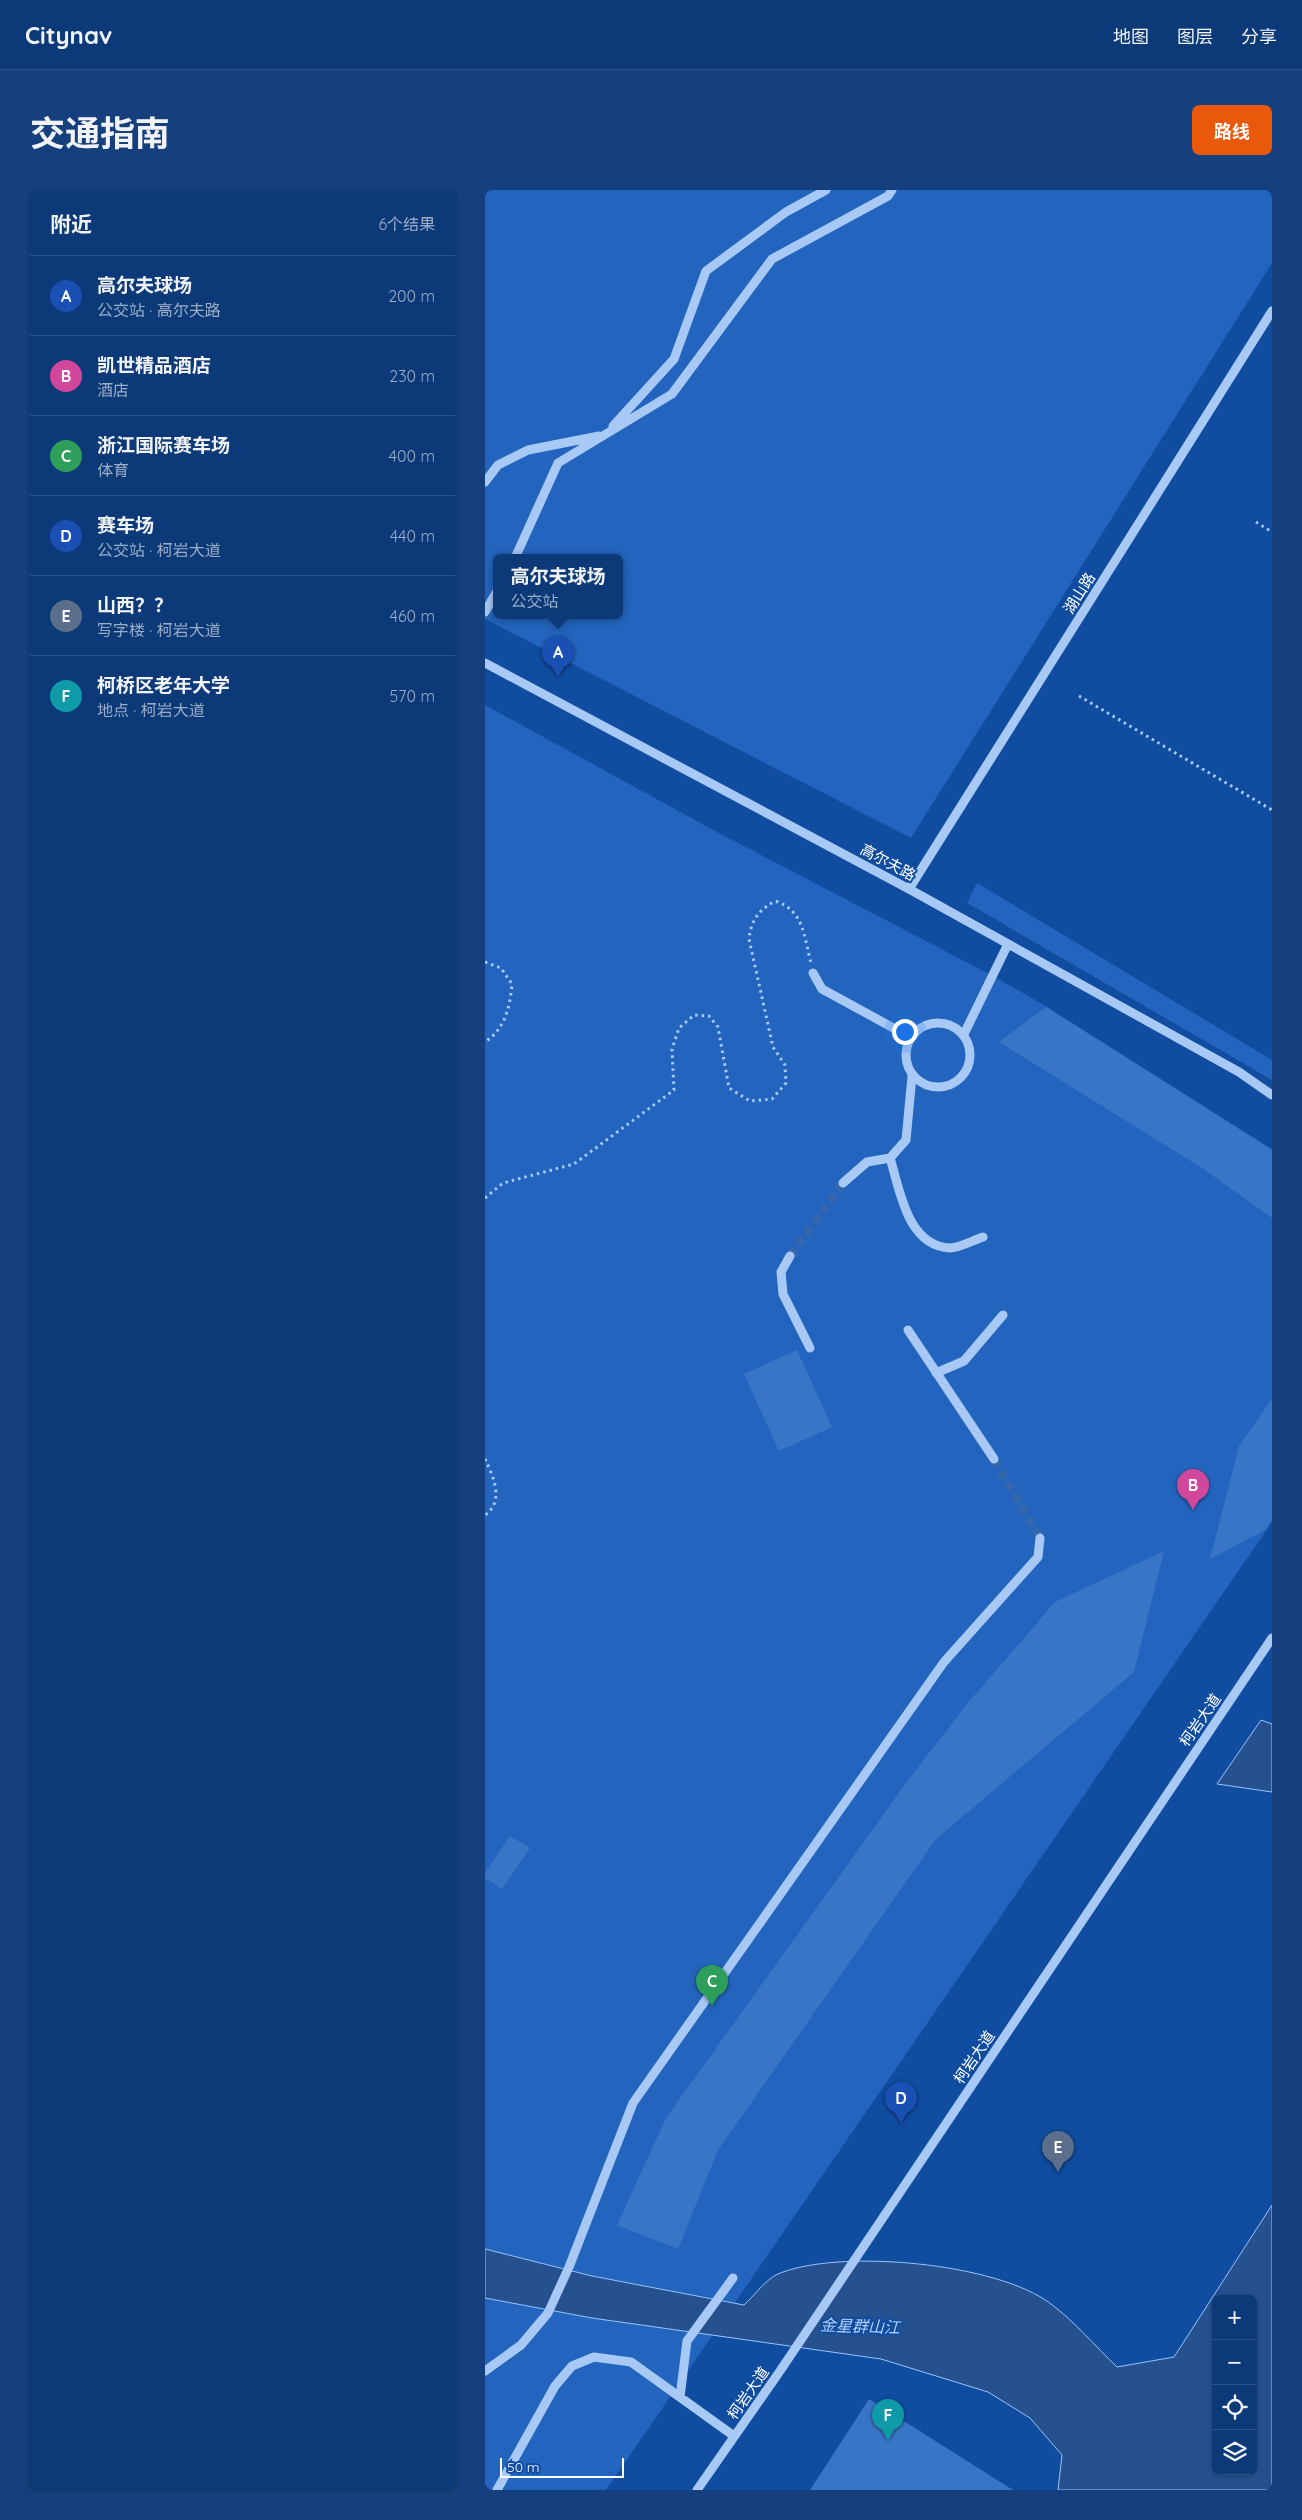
<!DOCTYPE html>
<html lang="zh">
<head>
<meta charset="utf-8">
<style>
  body { margin:0; font-family:Quicksand,"Noto Sans SC",sans-serif; background:#15407d; color:#f1f3f6 }
  .controls { position:absolute; right:15px; bottom:15px; display:grid; overflow:hidden; border-radius:8px; box-shadow:0 1px 4px #0004 }
  .controls button { width:45px; height:45px; display:grid; place-items:center; padding:0; border:0; border-bottom:1px solid #2c538a; background:#0c3978; color:#f1f3f6; font:25px sans-serif }
  .scale { position:absolute; left:15px; bottom:12px; width:124px; box-sizing:border-box; padding-left:5px; border:2px solid #fff; border-top:0; font-size:14px; line-height:18px; white-space:nowrap; color:#fff; -webkit-text-stroke:4px #104ca0; paint-order:stroke }
  .you { position:absolute; left:419px; top:841px; width:18px; height:18px; margin:-12px; border:4px solid #fff; border-radius:50%; background:#1a73e8; box-shadow:0 0 0 8px #1a73e833 }
  .badge { display:grid; place-items:center; width:32px; height:32px; border-radius:50%; background:#ea580c; color:#fff; font-size:16px; font-weight:700 }
  .pin { position:absolute; translate:-50% -41px; filter:drop-shadow(0 1px 2px #0008) }
  .pin::after { content:''; position:absolute; top:26px; width:18px; height:15px; background:inherit; clip-path:polygon(0 0,100% 0,50% 100%) }
  .popup { position:absolute; left:8px; top:364px; width:130px; height:65px; box-sizing:border-box; display:grid; place-content:center; border-radius:8px; background:#0c3978; filter:drop-shadow(0 1px 4px #0005); font-size:16px; white-space:nowrap; color:#9aacc6 }
  .popup b { font-size:19px; color:#f1f3f6 }
  .popup::after { content:''; position:absolute; left:50%; top:100%; margin-left:-10px; border:10px solid transparent; border-top-color:#0c3978 }
  .list { margin:0; padding:0; list-style:none }
  h2 { display:flex; justify-content:space-between; align-items:center; height:65px; margin:0; padding:0 20px; font-size:21px }
  h2 small { font-size:16px; font-weight:400; color:#9aacc6 }
  .list li { display:grid; grid-template-columns:32px 1fr auto; gap:15px; align-items:center; box-sizing:border-box; height:80px; padding:0 20px; border-top:1px solid #2c538a }
  .list b { display:block; font-size:19px; white-space:nowrap }
  .list p { margin:0; font-size:16px; white-space:nowrap; color:#9aacc6 }
  .list em { font-size:16px; font-style:normal; color:#9aacc6 }
  .icon { flex:none; width:28px; height:28px; fill:none; stroke:currentColor; stroke-width:2; stroke-linecap:round; stroke-linejoin:round }
  .map { position:relative; flex:none; width:787px; height:2300px; overflow:hidden; border-radius:8px }
  header { display:flex; align-items:center; gap:30px; box-sizing:border-box; height:70px; padding:0 25px; background:#0c3978; border-bottom:1px solid #2c538a }
  header strong { font-size:24px }
  nav { display:flex; gap:28px; margin-inline-start:auto; font-size:18px }
  .intro { display:flex; align-items:center; justify-content:space-between; box-sizing:border-box; height:120px; padding:0 30px }
  h1 { margin:0; font-size:35px }
  .button { padding:12px 22px; border-radius:8px; background:#ea580c; color:#fff; font-size:18px; font-weight:700 }
  main { display:flex; gap:30px; padding:0 30px }
  aside { flex:1; background:#0c3978; border-radius:8px; box-shadow:0 1px 4px #0004 }
  .map>svg:first-child { display:block }
  .green { fill:#2365be; fill-rule:evenodd }
  .water { fill:#25518f; stroke:#99c4f9; fill-rule:evenodd }
  .building { fill:#3975c7 }
  .lines { fill:none; stroke-linecap:round; stroke-linejoin:round }
  .minor-tunnel { stroke:#3467ae; stroke-width:9; stroke-dasharray:9 4.5; stroke-linecap:butt }
  .path { stroke:#a8c9f5; stroke-width:3; stroke-dasharray:2.5 4; stroke-linecap:butt }
  .minor { stroke:#a8c9f5; stroke-width:9 }
  .labels { text-anchor:middle; dominant-baseline:central; stroke-width:4; stroke-linejoin:round; paint-order:stroke }
  .street-label { font-size:15px; fill:#fff; stroke:#104ca0 }
  .water-label { font-size:16px; font-style:italic; fill:#b4d3fb; stroke:#104ca0 }
</style>
</head>
<body>
<header>
<strong>Citynav</strong>
<nav><a>地图</a><a>图层</a><a>分享</a></nav>
</header>
<div class="intro"><h1>交通指南</h1><a class="button">路线</a></div>
<main>
<aside>
<h2>附近<small>6个结果</small></h2>
<ul class="list">
<li><span class="badge" style="background:#1a4fb4">A</span><div><b>高尔夫球场</b><p>公交站 · 高尔夫路</p></div><em>200 m</em></li>
<li><span class="badge" style="background:#d1479c">B</span><div><b>凯世精品酒店</b><p>酒店</p></div><em>230 m</em></li>
<li><span class="badge" style="background:#2e9e5b">C</span><div><b>浙江国际赛车场</b><p>体育</p></div><em>400 m</em></li>
<li><span class="badge" style="background:#1a4fb4">D</span><div><b>赛车场</b><p>公交站 · 柯岩大道</p></div><em>440 m</em></li>
<li><span class="badge" style="background:#5c6f8a">E</span><div><b>山西？？</b><p>写字楼 · 柯岩大道</p></div><em>460 m</em></li>
<li><span class="badge" style="background:#0f9aa8">F</span><div><b>柯桥区老年大学</b><p>地点 · 柯岩大道</p></div><em>570 m</em></li>
</ul>
</aside>
<div class="map">
<svg width="787" height="2300" viewBox="0 0 787 2300">
  <rect width="100%" height="100%" fill="#104ca0"/>
  <path class="green" d="M0,0h787v73l-361,575 -426,-219zM12,368h122v58h-122z
    M0,515l230,126 278,145 51,29 228,144v373l-666,968h-121z
    M492,693l295,177v20l-305,-177z"/>
  <path class="water" d="M776,1530l11,4v68l-55,-8z
    M787,2015v285h-214l4,-35 -32,-37 -42,-26 -107,-33 -289,-41 -107,-20v-49l107,27 152,29c10,-9 22,-26 34,-31 61,-26 220,-11 273,30 24,18 45,43 66,63l57,-10zM731,2109h37v172h-37z"/>
  <path class="building" d="M561,817l226,143v68l-70,-50 -203,-126z
    M312,1160l35,77 -53,24 -35,-77z
    M787,1209v121l-7,10 -55,29 29,-113z
    M679,1361l-30,121 -198,167 -218,311 -40,99 -61,-24 49,-107 237,-331 63,-82 89,-103z
    M25,1646l20,12 -28,41 -17,-11v-5z
    M384,2209l144,91h-203z"/>
  <g class="lines">
    <path class="minor-tunnel" d="M305,1066l53,-73
      M509,1269l46,79"/>
    <path class="path" d="M771,332l16,10
      M594,506l193,114
      M0,772l16,6 11,16c-2,23 -7,45 -27,58
      M0,1008l18,-15 71,-19 100,-74 -2,-41 7,-21 15,-13 15,1 9,11 11,61 21,13 22,-2 14,-16 -1,-18 -12,-18 -24,-108c2,-19 10,-29 26,-38 29,9 29,36 36,62
      M0,1269c8,17 20,42 0,56"/>
    <path class="minor" d="M128,236l61,-67 32,-88 80,-59 40,-22
      M0,292l13,-17 30,-15 71,-14
      M30,368l43,-95 114,-69 100,-135 116,-63 4,-6
      M0,422l12,-21
      M0,473l424,226 330,183 33,23
      M424,699l363,-578
      M328,783l9,16 88,48
      M421 865a32 32 0 1 1 64 0a32 32 0 1 1-64 0Z
      M479,844l44,-90
      M405,968c10,32 17,88 60,90 9,0 24,-8 33,-11
      M358,993l24,-21 23,-4 16,-18 6,-64
      M305,1066l-9,16 2,22 27,54
      M423,1140l86,129
      M451,1183l28,-12 39,-46
      M0,2181l36,-26 27,-32 21,-46 64,-164 311,-441 94,-105 2,-19
      M195,2207l7,-56 46,-63
      M12,2300l58,-104 17,-20 22,-9 37,5 103,74
      M212,2300l83,-119 492,-733"/>
  </g>
  <g class="labels">
    <g class="street-label">
      <text transform="translate(594 403) rotate(-58)">湖山路</text>
      <text transform="translate(403 672) rotate(28)">高尔夫路</text>
      <text transform="translate(715 1530) rotate(-55)">柯岩大道</text>
      <text transform="translate(489 1867) rotate(-56)">柯岩大道</text>
      <text transform="translate(263 2203) rotate(-55)">柯岩大道</text>
    </g>
    <g class="water-label">
      <text transform="translate(375 2136) rotate(2)">金星群山江</text>
    </g>
  </g>
</svg>
<div class="controls">
<button>+</button>
<button>−</button>
<button><svg class="icon" aria-label="locate" viewBox="0 0 24 24"><circle cx="12" cy="12" r="6"/><path d="M12 2v4M12 18v4M2 12h4M18 12h4"/></svg></button>
<button><svg class="icon" aria-label="layers" viewBox="0 0 24 24"><path d="M12 4l9 5-9 5-9-5zM3 14l9 5 9-5"/></svg></button>
</div>
<div class="scale">50 m</div>
<div class="you"></div>
<div class="pin badge" style="left:73px;top:487px;background:#1a4fb4">A</div>
<div class="popup"><b>高尔夫球场</b>公交站</div>
<div class="pin badge" style="left:708px;top:1320px;background:#d1479c">B</div>
<div class="pin badge" style="left:227px;top:1816px;background:#2e9e5b">C</div>
<div class="pin badge" style="left:416px;top:1933px;background:#1a4fb4">D</div>
<div class="pin badge" style="left:573px;top:1982px;background:#5c6f8a">E</div>
<div class="pin badge" style="left:403px;top:2250px;background:#0f9aa8">F</div>
</div>
</main>
</body>
</html>
